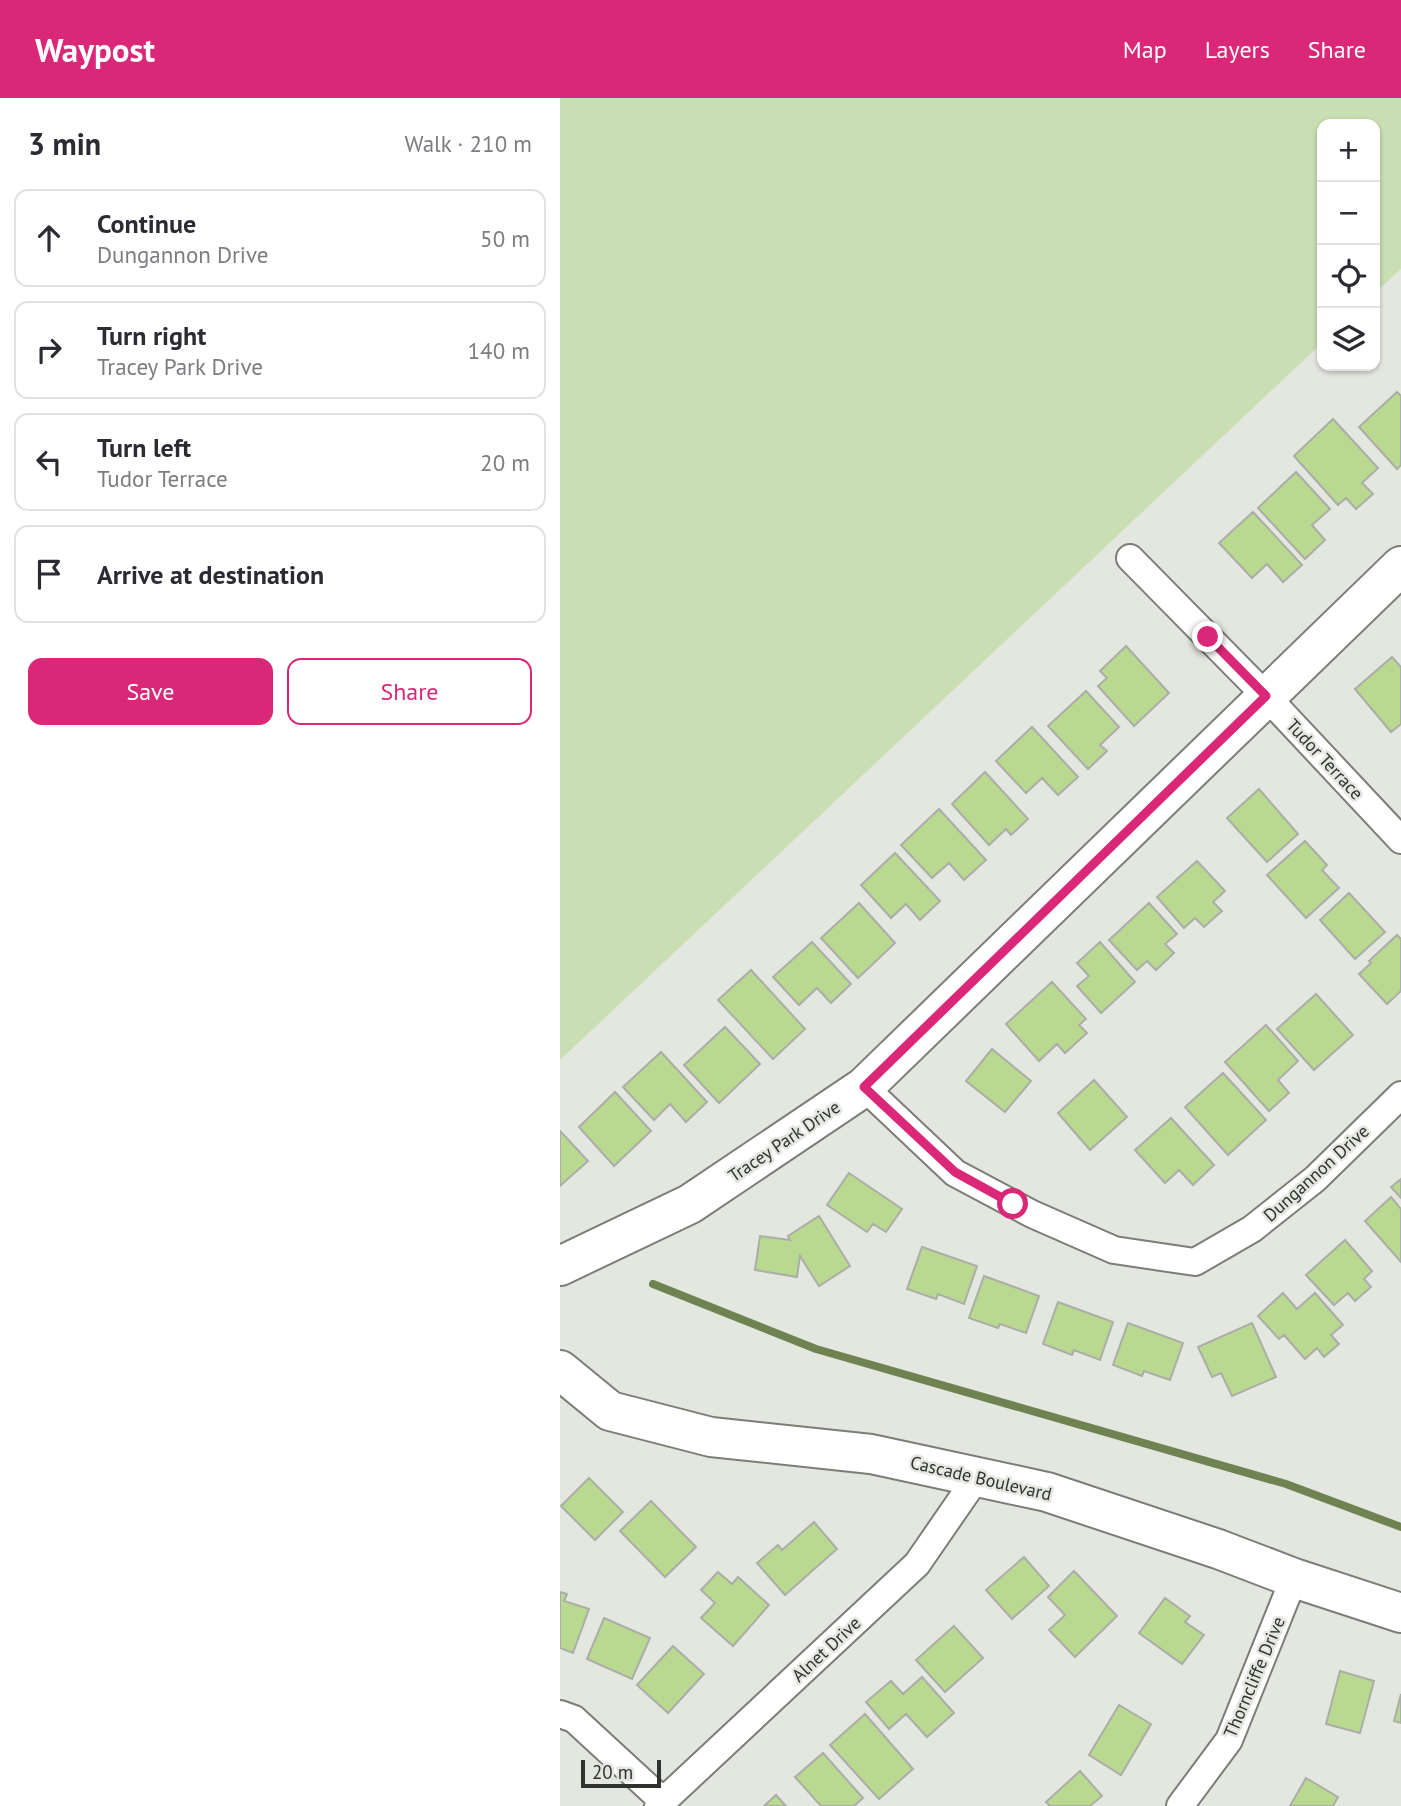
<!DOCTYPE html>
<html lang="en">
<head>
<meta charset="utf-8">
<style>
  body { margin:0; font-family:"PT Sans",sans-serif; background:#f2f2f3; color:#2b2b33 }
  .controls { position:absolute; right:21px; top:21px; display:grid; overflow:hidden; border-radius:14px; box-shadow:0 2px 5px #0004 }
  .controls button { width:63px; height:63px; display:grid; place-items:center; padding:0; border:0; border-bottom:2px solid #e1e1e2; background:#fff; color:#2b2b33; font:35px sans-serif }
  .scale { position:absolute; left:21px; bottom:18px; width:80px; box-sizing:border-box; padding-left:7px; border:4px solid #30322e; border-top:0; font-size:19px; line-height:24px; white-space:nowrap; color:#30322e; -webkit-text-stroke:5px #e4e7df; paint-order:stroke }
  .stop { position:absolute; width:21px; height:21px; margin:-16px; border:5px solid #db2777; border-radius:50%; background:#fff }
  .stop.end { background:#db2777; border-color:#fff; box-shadow:0 2px 7px #0008 }
  .list { margin:0; padding:0; list-style:none }
  h2 { display:flex; justify-content:space-between; align-items:center; height:91px; margin:0; padding:0 28px; font-size:30px }
  h2 small { font-size:23px; font-weight:400; color:#7c7c81 }
  .list li { display:grid; grid-template-columns:46px 1fr auto; gap:21px; align-items:center; box-sizing:border-box; height:98px; margin:0 14px 14px; padding:0 14px; border:2px solid #e1e1e2; border-radius:14px }
  .list b { display:block; font-size:26px; white-space:nowrap }
  .list p { margin:0; font-size:23px; white-space:nowrap; color:#7c7c81 }
  .list em { font-size:23px; font-style:normal; color:#7c7c81 }
  .actions { display:flex; gap:14px; padding:21px 28px }
  .actions a { flex:1; padding:16px 0; border:2px solid #db2777; border-radius:14px; text-align:center; font-size:24px; color:#db2777 }
  .actions .main { background:#db2777; color:#fff }
  .icon { flex:none; width:38px; height:38px; fill:none; stroke:currentColor; stroke-width:2; stroke-linecap:round; stroke-linejoin:round }
  .map { position:relative; flex:none; width:841px; height:1708px; overflow:hidden }
  header { display:flex; align-items:center; gap:42px; box-sizing:border-box; height:98px; padding:0 35px; background:#db2777; color:#fff }
  header strong { font-size:33px }
  nav { display:flex; gap:38px; margin-inline-start:auto; font-size:24px }
  main { display:flex }
  aside { flex:1; background:#fff }
  .map>svg:first-child { display:block }
  .green { fill:#c9deb2 }
  .lines { fill:none; stroke-linecap:round; stroke-linejoin:round }
  .stream { stroke:#6e8351; stroke-width:8 }
  .building { fill:#b9d991; stroke:#aaaea6; stroke-width:2 }
  .street-casing { stroke:#7a7e76; stroke-width:30 }
  .secondary-casing { stroke:#7a7e76; stroke-width:42 }
  .street { stroke:#fff; stroke-width:26 }
  .secondary { stroke:#fff; stroke-width:38 }
  .route { stroke:#db2777; stroke-width:9 }
  .labels { text-anchor:middle; dominant-baseline:central; stroke-width:5; stroke-linejoin:round; paint-order:stroke }
  .street-label { font-size:18px; fill:#30322e; stroke:#e4e7df }
</style>
</head>
<body>
<header>
<strong>Waypost</strong>
<nav><a>Map</a><a>Layers</a><a>Share</a></nav>
</header>
<main>
<aside>
<h2>3 min<small>Walk · 210 m</small></h2>
<ul class="list">
<li><svg class="icon" aria-label="ahead" viewBox="0 0 24 24"><path d="M12 20V5M6 11l6-6 6 6"/></svg><div><b>Continue</b><p>Dungannon Drive</p></div><em>50 m</em></li>
<li><svg class="icon" aria-label="right" viewBox="0 0 24 24"><path d="M7 20v-9h11M14 6l5 5-5 5"/></svg><div><b>Turn right</b><p>Tracey Park Drive</p></div><em>140 m</em></li>
<li><svg class="icon" aria-label="left" viewBox="0 0 24 24"><path d="M17 20v-9H6M10 6l-5 5 5 5"/></svg><div><b>Turn left</b><p>Tudor Terrace</p></div><em>20 m</em></li>
<li><svg class="icon" aria-label="arrive" viewBox="0 0 24 24"><path d="M6 21V4h12l-3 4 3 4H6"/></svg><div><b>Arrive at destination</b></div></li>
</ul>
<div class="actions"><a class="main">Save</a><a>Share</a></div>
</aside>
<div class="map">
<svg width="841" height="1708" viewBox="0 0 841 1708">
  <rect width="100%" height="100%" fill="#e4e7df"/>
  <path class="green" d="M0,0h841v171l-26,24v-169h-53v219l-762,717z"/>
  <g class="lines">
    <path class="stream" d="M93,1186l163,65 470,135 115,43"/>
  </g>
  <path class="building" d="M837,294l4,4v69l-4,4 -38,-42z
    M773,321l45,49 -16,15 11,11 -17,15 -10,-11 -8,7 -44,-49z
    M736,374l34,37 -18,16 13,15 -20,19 -47,-51z
    M693,414l49,53 -19,17 -16,-18 -15,14 -33,-35z
    M566,548l43,47 -35,33 -36,-40 9,-8 -7,-7z
    M832,559l9,10v57l-10,8 -36,-43z
    M526,593l33,36 -19,18 7,6 -19,18 -40,-43z
    M472,629l46,50 -20,18 -16,-17 -16,15 -30,-32z
    M425,674l43,47 -17,16 -5,-6 -17,16 -37,-41z
    M699,691l39,45 -31,28 -40,-44z
    M379,711l47,51 -22,20 -15,-17 -17,15 -31,-33z
    M745,743l22,24 -5,5 17,18 -33,30 -39,-43z
    M335,755l45,48 -20,19 -14,-16 -15,14 -30,-33z
    M637,763l28,30 -12,11 9,9 -18,16 -9,-9 -11,10 -27,-31z
    M789,795l36,39 -30,27 -35,-39z
    M299,805l36,40 -37,35 -37,-40z
    M589,805l28,31 -12,10 9,9 -18,17 -9,-9 -10,9 -28,-30z
    M837,837l4,4v52l-14,13 -28,-30 12,-11 -2,-2z
    M252,844l39,42 -20,19 -14,-15 -18,17 -26,-28z
    M540,844l35,40 -34,31 -24,-27 12,-10 -12,-13z
    M191,872l54,59 -32,30 -55,-59z
    M492,884l34,37 -7,6 8,8 -22,20 -8,-9 -18,17 -33,-37z
    M756,896l37,41 -39,35 -37,-41z
    M706,927l32,36 -20,19 11,13 -20,18 -44,-49z
    M165,929l35,37 -41,39 -35,-38z
    M432,951l39,32 -26,31 -39,-31z
    M101,954l46,50 -21,20 -16,-18 -16,16 -31,-33z
    M663,975l43,47 -38,35 -43,-48z
    M534,982l33,37 -37,33 -32,-37z
    M55,994l36,39 -37,35 -35,-39z
    M611,1020l43,47 -21,20 -14,-15 -14,13 -30,-33z
    M0,1033l28,30 -28,25z
    M289,1075l53,36 -16,23 -13,-8 -6,8 -40,-27z
    M841,1081v19l-10,-11z
    M831,1099l10,12v53l-36,-41z
    M259,1118l31,50 -31,20 -19,-30 -3,21 -42,-7 5,-34 30,4 -2,-4z
    M785,1142l27,31 -8,8 7,8 -16,14 -7,-8 -14,12 -28,-30z
    M362,1149l55,19 -13,38 -26,-10 -2,5 -29,-10z
    M424,1178l55,20 -13,37 -26,-9 -2,4 -29,-10z
    M723,1195l14,16 18,-16 28,32 -12,10 8,9 -15,13 -7,-9 -12,11 -21,-24 -5,4 -21,-23z
    M498,1204l55,20 -13,38 -26,-10 -2,5 -29,-11z
    M568,1225l55,20 -13,37 -26,-9 -2,5 -29,-11z
    M692,1225l24,54 -44,19 -11,-23 -9,4 -14,-30z
    M29,1380l34,34 -28,28 -34,-34z
    M91,1403l45,46 -31,30 -45,-46z
    M254,1424l23,27 -52,46 -28,-32 21,-18 4,5z
    M464,1459l25,29 -37,33 -26,-29z
    M514,1473l43,45 -42,41 -26,-27 16,-15 -17,-18z
    M158,1474l14,12 6,-7 31,28 -36,41 -32,-28 14,-15 -14,-13z
    M0,1494l7,2 -3,7 25,8 -16,44 -13,-5z
    M605,1500l25,18 -5,6 19,13 -22,29 -43,-31z
    M44,1520l46,20 -18,41 -45,-20z
    M394,1528l29,32 -38,34 -29,-32z
    M113,1548l31,28 -36,39 -31,-28z
    M780,1573l34,10 -14,52 -34,-9z
    M362,1579l32,36 -27,24 -21,-23 -17,15 -23,-27 25,-21 12,13z
    M841,1596v29l-7,-2z
    M559,1607l32,19 -30,51 -32,-20z
    M305,1616l48,55 -34,30 -49,-54z
    M263,1655l40,45 -9,8h-33l-26,-29z
    M520,1673l22,25 -12,10h-40l-4,-4z
    M746,1680l32,19 -5,9h-43z
    M216,1697l10,11h-22z"/>
  <g class="lines">
    <g class="street-casing">
      <path id="street" d="M570,460l136,138 135,144
        M304,989l91,86 77,41 82,36 81,12 57,-33 63,-50 86,-84
        M0,1616l14,5 89,82
        M98,1708l259,-242 60,-87
        M620,1708l49,-66 65,-162"/>
    </g>
    <g class="secondary-casing">
      <path id="secondary" d="M0,1168l130,-62 174,-117 537,-521
        M0,1272l50,41 101,26 160,17 176,38 171,57 76,29 107,35"/>
    </g>
    <use href="#street" class="street"/>
    <use href="#secondary" class="secondary"/>
  </g>
  <g class="lines">
    <path class="route" d="M453,1106l-58,-32 -91,-85 402,-391 -58,-59"/>
  </g>
  <g class="labels">
    <g class="street-label">
      <text transform="translate(765 661) rotate(47)">Tudor Terrace</text>
      <text transform="translate(224 1043) rotate(-34)">Tracey Park Drive</text>
      <text transform="translate(756 1075) rotate(-42)">Dungannon Drive</text>
      <text transform="translate(421 1380) rotate(13)">Cascade Boulevard</text>
      <text transform="translate(266 1551) rotate(-43)">Alnet Drive</text>
      <text transform="translate(694 1579) rotate(-67)">Thorncliffe Drive</text>
    </g>
  </g>
</svg>
<div class="controls">
<button>+</button>
<button>−</button>
<button><svg class="icon" aria-label="locate" viewBox="0 0 24 24"><circle cx="12" cy="12" r="6"/><path d="M12 2v4M12 18v4M2 12h4M18 12h4"/></svg></button>
<button><svg class="icon" aria-label="layers" viewBox="0 0 24 24"><path d="M12 4l9 5-9 5-9-5zM3 14l9 5 9-5"/></svg></button>
</div>
<div class="scale">20 m</div>
<div class="stop" style="left:453px;top:1106px"></div>
<div class="stop end" style="left:648px;top:539px"></div>
</div>
</main>
</body>
</html>
